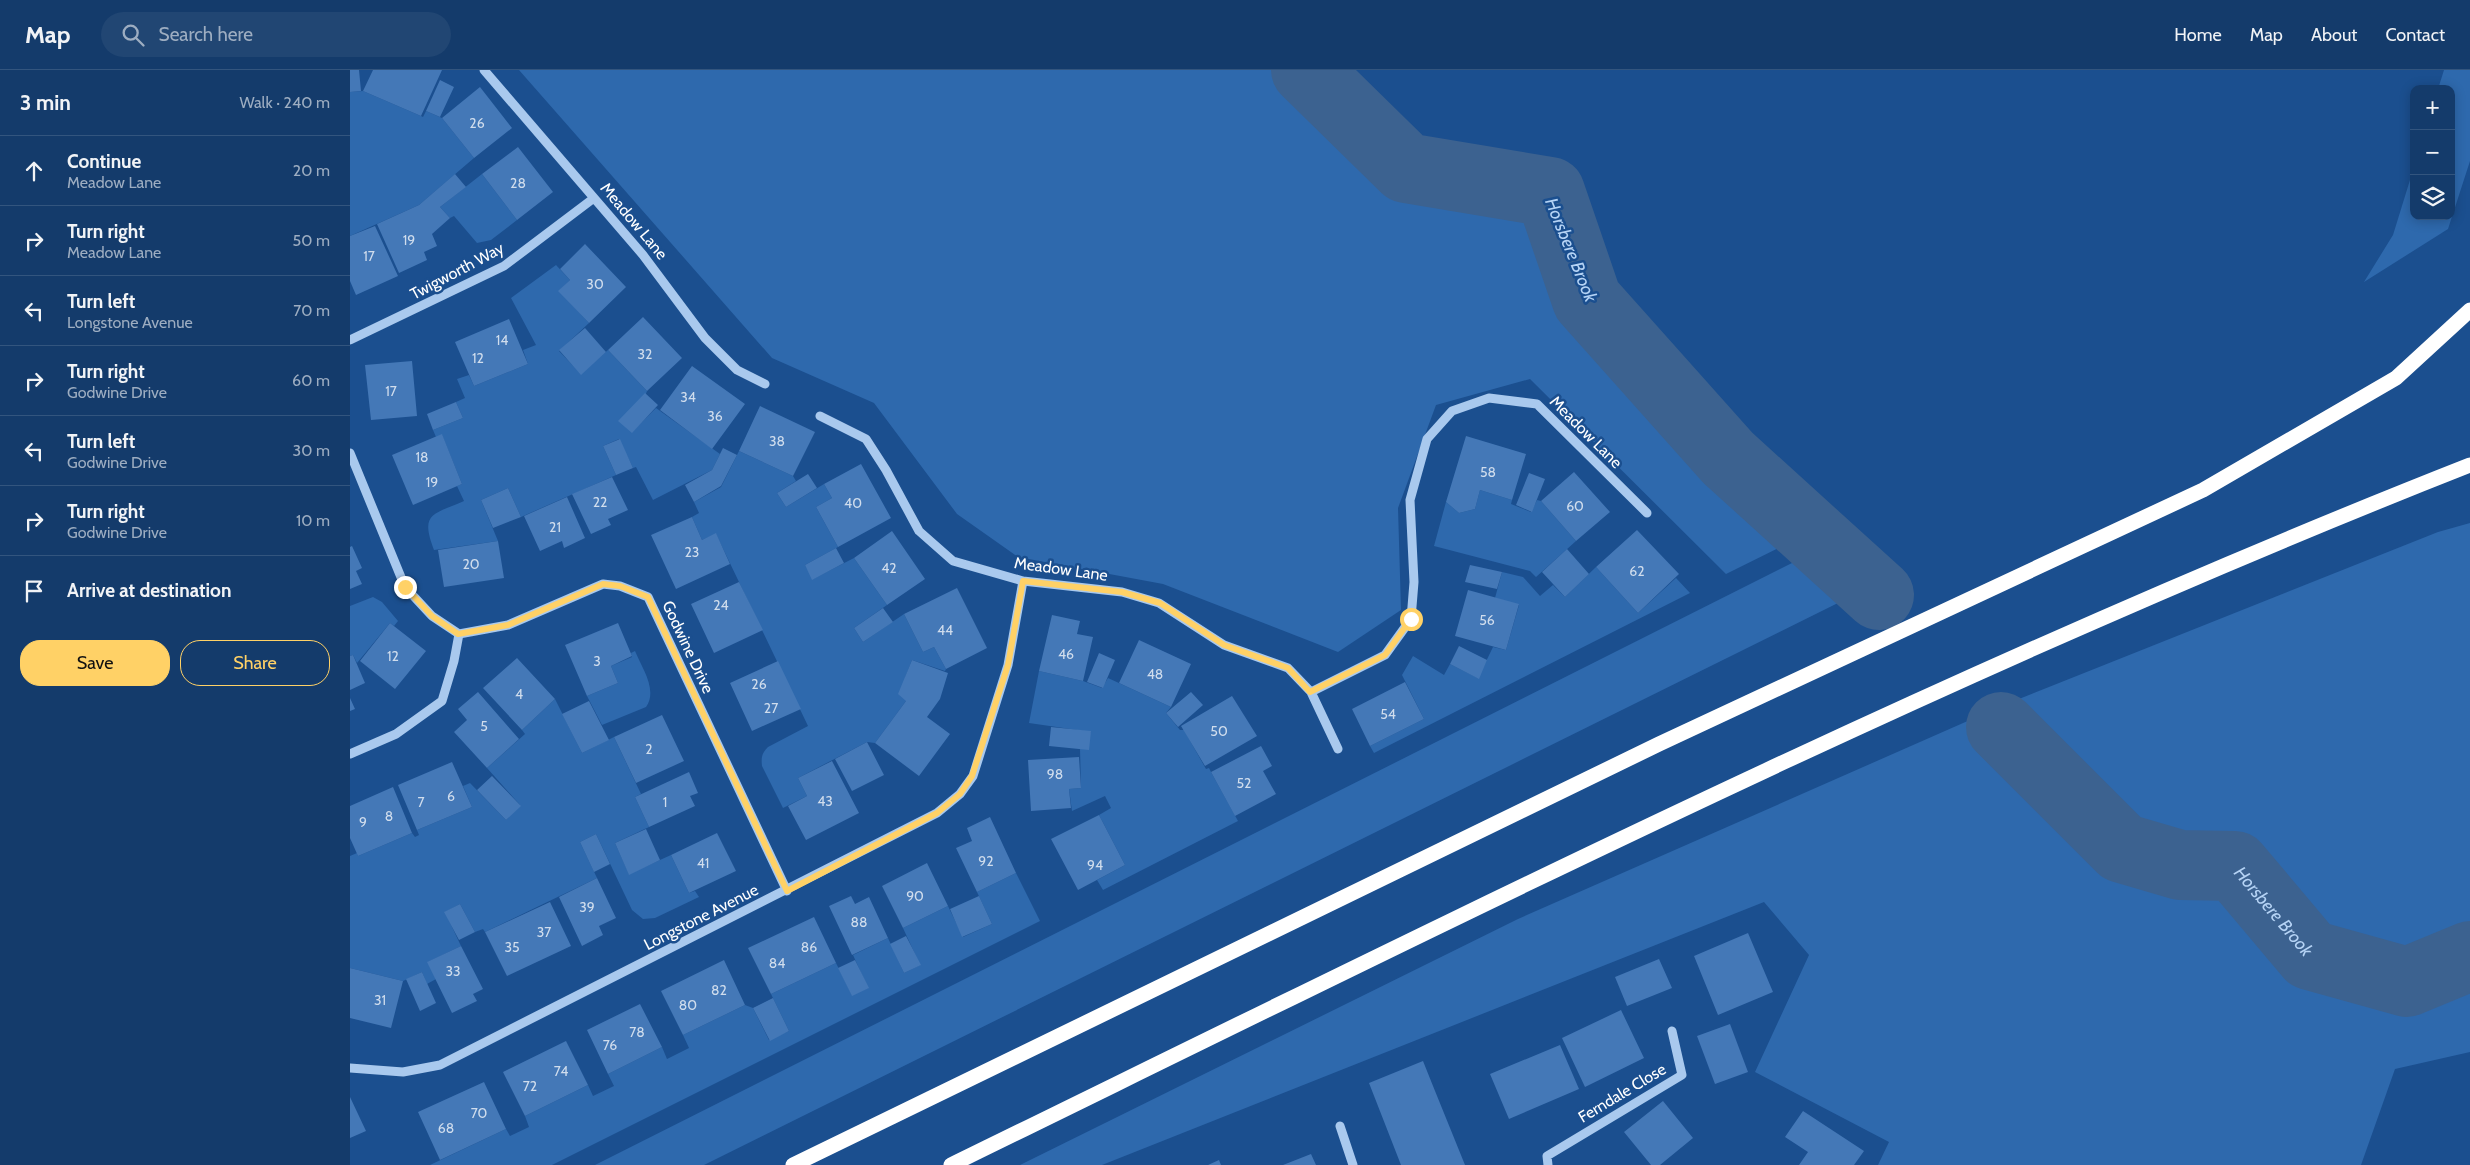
<!DOCTYPE html>
<html lang="en">
<head>
<meta charset="utf-8">
<style>
  body { margin:0; font-family:Cabin,sans-serif; background:#214673; color:#f1f3f6 }
  .controls { position:absolute; right:15px; top:15px; display:grid; overflow:hidden; border-radius:10px; box-shadow:0 2px 12px #0003 }
  .controls button { width:45px; height:45px; display:grid; place-items:center; padding:0; border:0; border-bottom:1px solid #33557e; background:#143b6b; color:#f1f3f6; font:25px sans-serif }
  .stop { position:absolute; width:15px; height:15px; margin:-11px; border:4px solid #ffd166; border-radius:50%; background:#fff }
  .stop.end { background:#ffd166; border-color:#fff; box-shadow:0 1px 5px #0008 }
  .list { margin:0; padding:0; list-style:none }
  h2 { display:flex; justify-content:space-between; align-items:center; height:65px; margin:0; padding:0 20px; font-size:21px }
  h2 small { font-size:16px; font-weight:400; color:#9dadc1 }
  .list li { display:grid; grid-template-columns:32px 1fr auto; gap:15px; align-items:center; box-sizing:border-box; height:70px; padding:0 20px; border-top:1px solid #33557e }
  .list b { display:block; font-size:19px; white-space:nowrap }
  .list p { margin:0; font-size:16px; white-space:nowrap; color:#9dadc1 }
  .list em { font-size:16px; font-style:normal; color:#9dadc1 }
  .actions { display:flex; gap:10px; padding:15px 20px }
  .actions a { flex:1; padding:11px 0; border:1px solid #ffd166; border-radius:20px; text-align:center; font-size:18px; color:#ffd166 }
  .actions .main { background:#ffd166; color:#111 }
  .icon { flex:none; width:28px; height:28px; fill:none; stroke:currentColor; stroke-width:2; stroke-linecap:round; stroke-linejoin:round }
  .map { position:relative; flex:none; width:2120px; height:1095px; overflow:hidden }
  header { display:flex; align-items:center; gap:30px; box-sizing:border-box; height:70px; padding:0 25px; background:#143b6b; border-bottom:1px solid #33557e }
  header strong { font-size:24px }
  nav { display:flex; gap:28px; margin-inline-start:auto; font-size:18px }
  .search { width:350px; height:45px; background:#214673; display:flex; align-items:center; gap:12px; box-sizing:border-box; padding:0 18px; border-radius:28px; color:#9dadc1; font-size:19px }
  main { display:flex }
  aside { flex:1; background:#143b6b }
  .map>svg:first-child { display:block }
  .green { fill:#2e69ad }
  .lines { fill:none; stroke-linecap:round; stroke-linejoin:round }
  .river { stroke:#3c6290; stroke-width:70 }
  .building { fill:#4478b7 }
  .minor { stroke:#a9c9ee; stroke-width:9 }
  .highway { stroke:#fff; stroke-width:15 }
  .route { stroke:#ffd166; stroke-width:6 }
  .labels { text-anchor:middle; dominant-baseline:central; stroke-width:5; stroke-linejoin:round; paint-order:stroke }
  .number-label { font-size:14px; fill:#d0dded }
  .street-label { font-size:16px; fill:#fff; stroke:#1b4f8f }
  .water-label { font-size:18px; font-style:italic; fill:#b5d3f5; stroke:#1b4f8f }
</style>
</head>
<body>
<header>
<strong>Map</strong>
<div class="search"><svg class="icon" aria-label="search" viewBox="0 0 24 24"><circle cx="10" cy="10" r="6"/><path d="M15 15l6 6"/></svg>Search here</div>
<nav><a>Home</a><a>Map</a><a>About</a><a>Contact</a></nav>
</header>
<main>
<aside>
<h2>3 min<small>Walk · 240 m</small></h2>
<ul class="list">
<li><svg class="icon" aria-label="ahead" viewBox="0 0 24 24"><path d="M12 20V5M6 11l6-6 6 6"/></svg><div><b>Continue</b><p>Meadow Lane</p></div><em>20 m</em></li>
<li><svg class="icon" aria-label="right" viewBox="0 0 24 24"><path d="M7 20v-9h11M14 6l5 5-5 5"/></svg><div><b>Turn right</b><p>Meadow Lane</p></div><em>50 m</em></li>
<li><svg class="icon" aria-label="left" viewBox="0 0 24 24"><path d="M17 20v-9H6M10 6l-5 5 5 5"/></svg><div><b>Turn left</b><p>Longstone Avenue</p></div><em>70 m</em></li>
<li><svg class="icon" aria-label="right" viewBox="0 0 24 24"><path d="M7 20v-9h11M14 6l5 5-5 5"/></svg><div><b>Turn right</b><p>Godwine Drive</p></div><em>60 m</em></li>
<li><svg class="icon" aria-label="left" viewBox="0 0 24 24"><path d="M17 20v-9H6M10 6l-5 5 5 5"/></svg><div><b>Turn left</b><p>Godwine Drive</p></div><em>30 m</em></li>
<li><svg class="icon" aria-label="right" viewBox="0 0 24 24"><path d="M7 20v-9h11M14 6l5 5-5 5"/></svg><div><b>Turn right</b><p>Godwine Drive</p></div><em>10 m</em></li>
<li><svg class="icon" aria-label="arrive" viewBox="0 0 24 24"><path d="M6 21V4h12l-3 4 3 4H6"/></svg><div><b>Arrive at destination</b></div></li>
</ul>
<div class="actions"><a class="main">Save</a><a>Share</a></div>
</aside>
<div class="map">
<svg width="2120" height="1095" viewBox="0 0 2120 1095">
  <rect width="100%" height="100%" fill="#1b4f8f"/>
  <path class="green" d="M169,0h787l100,98 144,24 37,108 222,233 -83,41 -196,-195 -94,26 -38,103 3,102 -63,42 -175,-68 -145,-27 -61,-43 -83,-111 -102,-45z
    M2094,0h26v91l-22,68 -84,53 29,-47 21,-68v49h37v-127h-13z
    M13,21l58,25 2,1 3,-6 16,7 32,40 -55,47 -69,31v-144z
    M132,104l35,46 -26,20 -14,3 -23,-27 -4,2 -10,-11z
    M206,195l14,15 -11,11 30,32 -30,28 22,23 27,-24 39,41 -15,41 24,-24 64,46 -8,16 -59,30 -17,-33 -3,1 -14,-29 -16,7 13,29 -95,42 -13,-29 -27,12 17,41 -64,9c-14,-37 -2,-35 30,-49l-7,-15 5,-2 -20,-49 -6,2 -3,-7 30,-12 -7,-16 9,-4 -8,-19 12,-4 5,11 54,-22 -5,-14 13,-5 -25,-47z
    M389,381l54,25 3,5 -19,12 9,14 38,-23 8,14 -16,9 22,40 -33,18 8,14 41,-21 33,47 -33,23 9,14 41,-28 19,38 11,-5 12,22 -1,2 -33,-11 -7,18 1,23 -31,42 -8,-1 -69,36 9,18 -24,12 -21,-42c-1,-9 0,-13 6,-19l40,-21 -92,-192 -14,6 -10,-23 7,-4 -5,-11 27,-15z
    M1130,420l32,10 -1,4 20,8 6,-12 4,1 35,40 -40,36 -6,-6 -96,-25 12,-44 13,11 16,-4z
    M2120,453v529l-75,17 -34,96h-483l11,-23 -134,-70 54,-117 -45,-53 -662,263h-82l498,-246 486,-214 434,-173z
    M1454,487l40,43 -1140,565h-109z
    M1246,497l42,46 38,-35 14,15 -316,160 -4,-7 54,-27 -22,-44 11,-19 31,19 6,-11 28,14 15,-31 13,3 13,-45 -24,-7 7,-26 21,5 17,19 13,-11 12,12z
    M23,527l9,5 16,19 -4,5 -4,-3 -33,40 -4,-8 -3,1v-50z
    M285,581c7,17 23,39 11,56l-44,18 -15,-29 31,-13 -7,-17 21,-9 -1,-4z
    M689,601l44,10 19,7 6,-10 63,29 -5,6 14,17h4l22,39 3,-1 2,4 27,49 -135,69 -6,-10 28,-15 -26,-50 12,-7 -6,-12 -33,15 -3,-22 12,-1 -1,-39 11,-17 -62,-9z
    M205,629l27,54 32,-16 27,57 -6,3 14,30 -34,16 14,31 42,-19 18,38 6,-2 4,6 -44,21 -12,1 -11,-9 -36,-76 -16,8 17,36 -112,54 -2,-3 -8,3 -15,-28 -15,8 16,34 -33,16 8,17 -9,5 -5,-12 -19,9 -53,-13v-112l7,-3 1,3 54,-23 3,4 4,-2 -2,-5 55,-23 -9,-21 7,-3 36,37 14,-15 -33,-37 38,-34 -3,-4z
    M666,803l24,48 -488,244h-122l76,-36 4,7 19,-9 -4,-11 63,-31 5,11 21,-10 -6,-12 54,-27 5,12 22,-11 -6,-13 62,-30 8,3 16,32 20,-9 -18,-37 65,-31 16,32 16,-7 -15,-33 35,-17 16,35 16,-8 -17,-37 45,-22 15,31 29,-13 -15,-32z"/>
  <g class="lines">
    <g class="river">
      <path d="M956,0l100,98 144,24 37,108 141,158 151,137"/>
      <path id="s1" d="M1651,657l121,121 58,17 55,1 75,89 97,27 63,-26"/>
    </g>
  </g>
  <path class="building" d="M0,0h9l2,21 -11,1z
    M23,0h69l-21,46 -58,-25z
    M90,10l14,7 -14,30 -14,-6z
    M130,17l32,41 -38,30 -32,-40z
    M168,77l35,45 -36,28 -35,-46z
    M105,104l11,13 -26,20 10,11 -18,16 5,12 -13,6 3,8 -28,13 -22,-49 42,-19z
    M25,156l23,50 -42,19 -6,-14v-45z
    M235,174l41,43 -37,36 -31,-32 12,-11 -10,-11z
    M293,247l39,41 -35,33 -39,-41z
    M159,249l19,45 -54,22 -19,-44z
    M235,258l21,24 -25,23 -22,-25z
    M62,291l5,55 -46,4 -6,-55z
    M342,296l53,38 -33,45 -52,-39z
    M295,323l13,12 -26,28 -14,-12z
    M106,332l7,16 -30,12 -6,-16z
    M410,336l55,26 -22,44 -54,-25z
    M92,364l20,50 -49,21 -21,-50z
    M1116,366l60,18 -14,46 -32,-10 -5,19 -16,4 -13,-11z
    M270,369l13,29 -17,7 -13,-29z
    M373,378l14,7 -16,31 -27,16 -9,-17 27,-15z
    M511,394l30,54 -53,29 -22,-40 16,-9 -8,-14z
    M1224,402l36,40 -34,29 -35,-40z
    M1179,403l16,6 -13,33 -16,-7z
    M458,404l9,14 -31,19 -9,-14z
    M262,407l16,33 -20,9 3,6 -20,9 -19,-40z
    M158,418l13,29 -28,11 -12,-28z
    M217,427l18,41 -21,10 -2,-7 -22,10 -16,-35z
    M342,447l10,23 14,-7 14,31 -54,25 -25,-54z
    M1287,460l42,44 -41,39 -42,-46z
    M542,461l33,48 -38,26 -33,-47z
    M148,471l6,37 -60,9 -6,-37z
    M2,476l10,22 -6,3 6,13 -12,5v-42z
    M486,478l8,15 -32,17 -7,-15z
    M1217,479l22,25 -24,23 -23,-25z
    M1120,495l32,7 -5,17 -32,-7z
    M389,512l24,48 -49,23 -23,-49z
    M607,518l30,60 -41,21 -12,-22 -11,5 -19,-38z
    M1118,520l51,14 -13,46 -51,-14z
    M533,538l10,14 -30,20 -9,-14z
    M702,545l28,6 -3,13 16,3 -10,44 -44,-10z
    M40,553l36,28 -31,38 -35,-28z
    M268,553l14,33 -21,10 7,17 -31,13 -22,-51z
    M789,570l52,24 -20,43 -52,-24z
    M1109,576l28,14 -8,19 -29,-15z
    M749,583l16,7 -12,28 -16,-6z
    M3,585l12,28 -15,7v-34z
    M167,588l38,41 -33,31 -39,-42z
    M562,590l36,13 -8,26 -13,18 23,17 -31,42 -44,-33 31,-42 -8,-7z
    M428,591l23,48 -49,22 -22,-48z
    M1055,612l19,37 -54,27 -18,-37z
    M128,622l41,47 -32,29 -33,-36 13,-12 -9,-11z
    M841,622l12,13 -25,22 -12,-14z
    M882,626l25,40 -52,30 -24,-40z
    M0,628l5,11 -5,2z
    M239,631l20,39 -27,13 -20,-39z
    M312,645l22,46 -48,22 -22,-46z
    M701,657l40,4 -2,19 -40,-4z
    M517,672l17,33 -32,16 -17,-32z
    M911,676l11,20 -9,5 13,23 -41,22 -24,-44z
    M729,687l2,31 -12,1 2,19 -40,3 -3,-51z
    M482,691l27,52 -53,27 -18,-34 19,-10 -9,-18z
    M102,692l20,45 -55,23 -19,-45z
    M339,702l9,21 -8,3 5,10 -46,21 -14,-30z
    M142,706l29,30 -15,14 -29,-30z
    M43,717l19,46 -54,23 -8,-18v-32z
    M749,745l26,50 -47,25 -27,-51z
    M640,747l26,56 -39,19 -21,-44 16,-7 -5,-13z
    M296,759l14,31 -31,15 -14,-32z
    M367,763l19,38 -47,22 -18,-38z
    M246,764l14,30 -16,8 -14,-30z
    M577,793l21,43 -45,22 -21,-42z
    M247,808l19,40 -17,8 4,9 -21,11 -23,-49z
    M501,826l4,8 14,-7 19,41 -36,17 -23,-49z
    M629,826l13,28 -30,13 -12,-28z
    M200,832l21,44 -64,30 -22,-44z
    M110,834l15,28 -16,8 -15,-28z
    M464,847l22,46 -65,31 -23,-46z
    M1398,863l25,59 -55,23 -24,-59z
    M556,866l15,29 -17,8 -14,-29z
    M111,876l22,43 -10,5 4,7 -25,12 -25,-51z
    M1309,889l13,29 -45,18 -12,-29z
    M374,890l21,45 -62,30 -22,-44z
    M505,890l14,28 -17,8 -14,-28z
    M0,898l53,13 -12,47 -41,-10z
    M72,902l14,31 -16,8 -14,-32z
    M423,928l16,33 -19,10 -17,-33z
    M290,934l22,43 -54,27 -21,-44z
    M1271,940l23,48 -59,29 -23,-49z
    M1380,954l18,48 -33,12 -18,-48z
    M216,971l22,44 -63,31 -22,-44z
    M1210,975l19,44 -70,30 -19,-45z
    M1073,991l10,25 32,79h-64l-32,-82z
    M134,1012l22,47 -66,31 -22,-48z
    M0,1027l16,34 -16,7z
    M1313,1031l30,37 -33,27h-9l-27,-33z
    M1453,1041l61,40 -10,14h-55l9,-13 -23,-15z
    M961,1084l5,11h-33z
    M869,1090l2,5h-13z"/>
  <g class="lines">
    <path class="minor" d="M134,0l159,185 62,83 32,32 28,14
      M0,270l154,-74 90,-68
      M470,346l46,23 20,31 33,61 34,30 70,20 99,11 37,11 65,42 64,23 23,24 27,57
      M0,383l55,134 27,29 27,18 49,-9 95,-41 17,2 28,11 139,294
      M961,622l74,-37 26,-36 3,-37 -4,-82 17,-61 25,-28 37,-13 48,6 110,109
      M0,684l46,-20 46,-33 12,-40 5,-27
      M0,998l53,4 37,-7 497,-252 23,-19 13,-18 35,-111 15,-84
      M990,1056l13,39
      M1198,1095l-1,-9 135,-81 -10,-44"/>
    <path class="highway" d="M443,1095l866,-421 544,-254 193,-112 74,-68
      M601,1095c501,-245 1000,-496 1519,-700"/>
  </g>
  <g class="lines">
    <path class="route" d="M55,517l27,29 26,18 50,-9 95,-41 17,2 28,11 139,294 150,-78 23,-19 12,-18 36,-111 15,-84 99,11 38,11 64,42 64,23 22,24 75,-37 26,-36"/>
  </g>
  <g class="labels">
    <g class="number-label">
      <text x="127" y="53">26</text>
      <text x="168" y="113">28</text>
      <text x="59" y="170">19</text>
      <text x="19" y="186">17</text>
      <text x="245" y="214">30</text>
      <text x="152" y="270">14</text>
      <text x="295" y="284">32</text>
      <text x="128" y="288">12</text>
      <text x="41" y="321">17</text>
      <text x="338" y="327">34</text>
      <text x="365" y="346">36</text>
      <text x="427" y="371">38</text>
      <text x="72" y="387">18</text>
      <text x="1138" y="402">58</text>
      <text x="82" y="412">19</text>
      <text x="250" y="432">22</text>
      <text x="503" y="433">40</text>
      <text x="1225" y="436">60</text>
      <text x="205" y="457">21</text>
      <text x="342" y="482">23</text>
      <text x="121" y="494">20</text>
      <text x="539" y="498">42</text>
      <text x="1287" y="501">62</text>
      <text x="371" y="535">24</text>
      <text x="1137" y="550">56</text>
      <text x="595" y="560">44</text>
      <text x="716" y="584">46</text>
      <text x="43" y="586">12</text>
      <text x="247" y="591">3</text>
      <text x="805" y="604">48</text>
      <text x="409" y="614">26</text>
      <text x="169" y="624">4</text>
      <text x="421" y="638">27</text>
      <text x="1038" y="644">54</text>
      <text x="134" y="656">5</text>
      <text x="869" y="661">50</text>
      <text x="299" y="679">2</text>
      <text x="705" y="704">98</text>
      <text x="894" y="713">52</text>
      <text x="101" y="726">6</text>
      <text x="475" y="731">43</text>
      <text x="71" y="732">7</text>
      <text x="315" y="732">1</text>
      <text x="39" y="746">8</text>
      <text x="13" y="752">9</text>
      <text x="636" y="791">92</text>
      <text x="353" y="793">41</text>
      <text x="745" y="795">94</text>
      <text x="565" y="826">90</text>
      <text x="237" y="837">39</text>
      <text x="509" y="852">88</text>
      <text x="194" y="862">37</text>
      <text x="162" y="877">35</text>
      <text x="459" y="877">86</text>
      <text x="427" y="893">84</text>
      <text x="103" y="901">33</text>
      <text x="369" y="920">82</text>
      <text x="30" y="930">31</text>
      <text x="338" y="935">80</text>
      <text x="287" y="962">78</text>
      <text x="260" y="975">76</text>
      <text x="211" y="1001">74</text>
      <text x="180" y="1016">72</text>
      <text x="129" y="1043">70</text>
      <text x="96" y="1058">68</text>
    </g>
    <g class="street-label">
      <text transform="translate(284 151) rotate(50)">Meadow Lane</text>
      <text transform="translate(107 201) rotate(-28)">Twigworth Way</text>
      <text transform="translate(1236 362) rotate(45)">Meadow Lane</text>
      <text transform="translate(711 499) rotate(8)">Meadow Lane</text>
      <text transform="translate(338 577) rotate(65)">Godwine Drive</text>
      <text transform="translate(351 847) rotate(-27)">Longstone Avenue</text>
      <text transform="translate(1272 1023) rotate(-31)">Ferndale Close</text>
    </g>
    <g class="water-label">
      <text transform="translate(1221 180) rotate(68)">Horsbere Brook</text>
      <text stroke="none"><textPath href="#s1" startOffset="346">Horsbere Brook</textPath></text>
    </g>
  </g>
</svg>
<div class="controls">
<button>+</button>
<button>−</button>
<button><svg class="icon" aria-label="layers" viewBox="0 0 24 24"><path d="M12 4l9 5-9 5-9-5zM3 14l9 5 9-5"/></svg></button>
</div>
<div class="stop" style="left:1061px;top:549px"></div>
<div class="stop end" style="left:55px;top:517px"></div>
</div>
</main>
</body>
</html>
